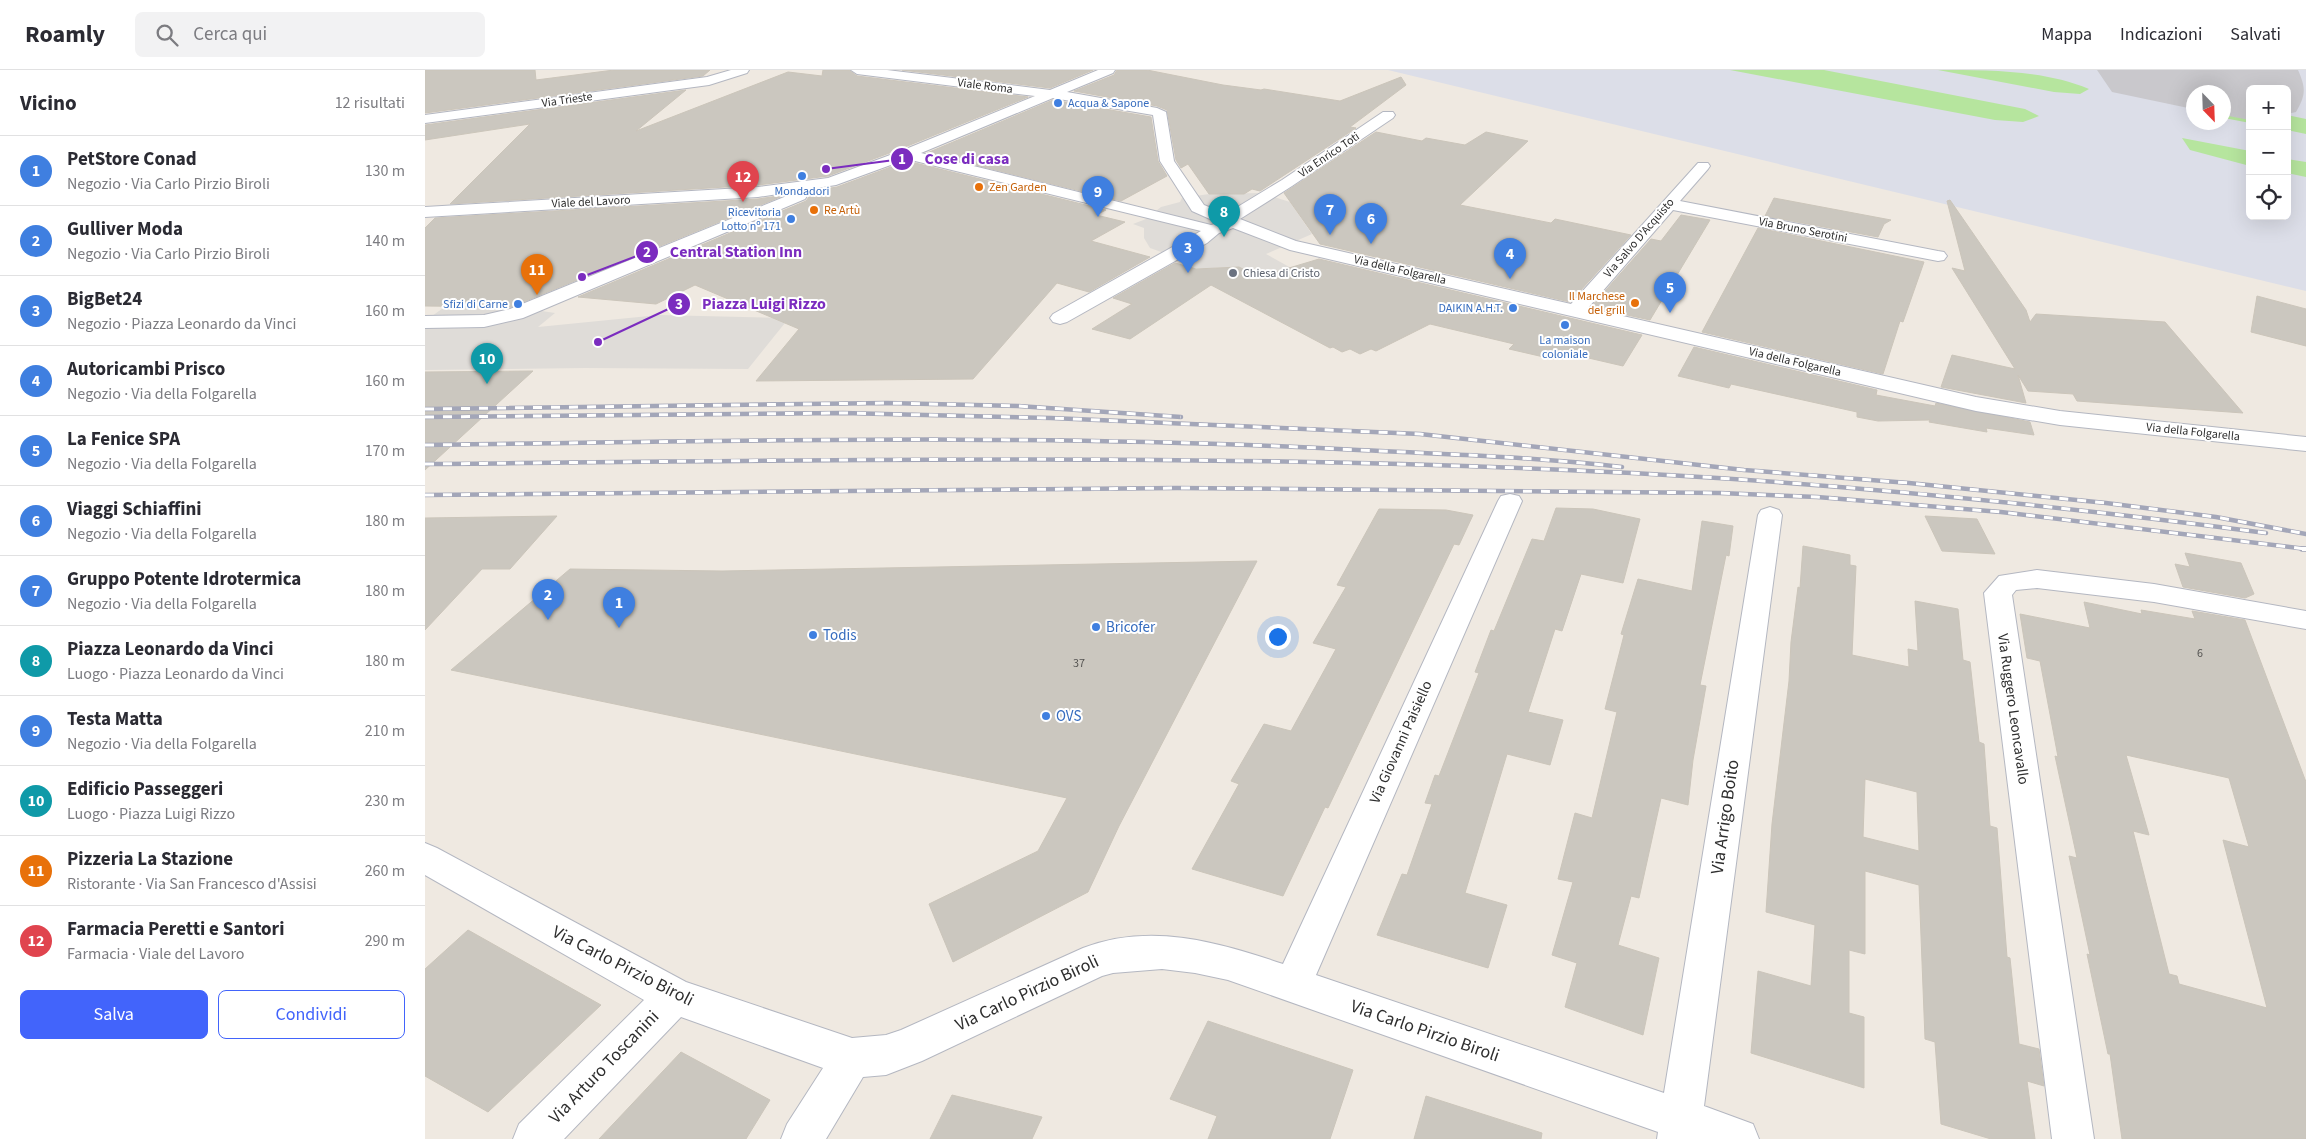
<!DOCTYPE html>
<html lang="it">
<head>
<meta charset="utf-8">
<style>
  body { margin:0; font-family:"Source Sans 3",sans-serif; background:#f2f2f3; color:#2b2b33 }
  .controls { position:absolute; right:15px; top:15px; display:grid; overflow:hidden; border-radius:8px; box-shadow:0 5px 20px #0002 }
  .controls button { width:45px; height:45px; display:grid; place-items:center; padding:0; border:0; border-bottom:1px solid #e1e1e2; background:#fff; color:#2b2b33; font:25px sans-serif }
  .compass { position:absolute; left:1761px; top:15px; width:45px; height:45px; border-radius:50%; background:#fff; box-shadow:0 5px 20px #0002; rotate:157deg }
  .you { position:absolute; left:852px; top:566px; width:18px; height:18px; margin:-12px; border:4px solid #fff; border-radius:50%; background:#1a73e8; box-shadow:0 0 0 8px #1a73e833 }
  .badge { display:grid; place-items:center; width:32px; height:32px; border-radius:50%; background:#4264fb; color:#fff; font-size:16px; font-weight:700 }
  .pin { position:absolute; translate:-50% -41px; filter:drop-shadow(0 1px 2px #0008) }
  .pin::after { content:''; position:absolute; top:26px; width:18px; height:15px; background:inherit; clip-path:polygon(0 0,100% 0,50% 100%) }
  .list { margin:0; padding:0; list-style:none }
  h2 { display:flex; justify-content:space-between; align-items:center; height:65px; margin:0; padding:0 20px; font-size:21px }
  h2 small { font-size:16px; font-weight:400; color:#7c7c81 }
  .list li { display:grid; grid-template-columns:32px 1fr auto; gap:15px; align-items:center; box-sizing:border-box; height:70px; padding:0 20px; border-top:1px solid #e1e1e2 }
  .list b { display:block; font-size:19px; white-space:nowrap }
  .list p { margin:0; font-size:16px; white-space:nowrap; color:#7c7c81 }
  .list em { font-size:16px; font-style:normal; color:#7c7c81 }
  .actions { display:flex; gap:10px; padding:15px 20px }
  .actions a { flex:1; padding:11px 0; border:1px solid #4264fb; border-radius:8px; text-align:center; font-size:18px; color:#4264fb }
  .actions .main { background:#4264fb; color:#fff }
  .icon { flex:none; width:28px; height:28px; fill:none; stroke:currentColor; stroke-width:2; stroke-linecap:round; stroke-linejoin:round }
  .map { position:relative; flex:none; width:1881px; height:1069px; overflow:hidden }
  header { display:flex; align-items:center; gap:30px; box-sizing:border-box; height:70px; padding:0 25px; background:#fff; border-bottom:1px solid #e1e1e2 }
  header strong { font-size:24px }
  nav { display:flex; gap:28px; margin-inline-start:auto; font-size:18px }
  .search { width:350px; height:45px; background:#f2f2f3; display:flex; align-items:center; gap:12px; box-sizing:border-box; padding:0 18px; border-radius:8px; color:#7c7c81; font-size:19px }
  main { display:flex }
  aside { flex:1; background:#fff }
  .map>svg:first-child { display:block }
  .airport { fill:#dcdee8; fill-rule:evenodd }
  .green { fill:#b6e59e }
  .plaza { fill:#dfdcd8 }
  .lines { fill:none; stroke-linecap:round; stroke-linejoin:round }
  .taxiway { fill:#c9c8cc; fill-rule:evenodd }
  .runway { fill:#c9c8cc; fill-rule:evenodd }
  .building { fill:#cbc7bf; stroke:#cbc5ba; fill-rule:evenodd }
  .minor-casing { stroke:#b4b7c1; stroke-width:2 }
  .minor { fill:#fff; fill-rule:evenodd }
  .rail-far1-casing { stroke:#a3a6b8; stroke-width:4.5 }
  .rail-casing { stroke:#a3a6b8; stroke-width:5.5 }
  .rail-far1 { stroke:#fff; stroke-width:3; stroke-dasharray:9; stroke-linecap:butt }
  .rail { stroke:#fff; stroke-width:4; stroke-dasharray:12; stroke-linecap:butt }
  .shop-dot { fill:#3f7fe0; stroke:#fff; stroke-width:2 }
  .food-dot { fill:#e8710a; stroke:#fff; stroke-width:2 }
  .worship-dot { fill:#6b7280; stroke:#fff; stroke-width:2 }
  .labels { text-anchor:middle; dominant-baseline:central; stroke-width:4; stroke-linejoin:round; paint-order:stroke }
  .far-street-label { font-size:12px; fill:#2e2e2e; stroke:#fff }
  .far-shop-label { font-size:12px; fill:#366cbe; stroke:#fff; text-anchor:end }
  .far-food-label { font-size:12px; fill:#c56008; stroke:#fff; text-anchor:start }
  .far-worship-label { font-size:12px; fill:#5b616d; stroke:#fff; text-anchor:start }
  .number-label { font-size:12px; fill:#555452 }
  .shop-label { font-size:15px; fill:#366cbe; stroke:#fff; text-anchor:start }
  .street-label { font-size:15px; fill:#2e2e2e; stroke:#fff }
  .near-street-label { font-size:18px; fill:#2e2e2e; stroke:#fff }
  .leader { fill:none; stroke:#7b2cbf; stroke-width:2 }
  .callout-dot { fill:#7b2cbf; stroke:#fff; stroke-width:2 }
  .mark-label { font-size:15px; text-anchor:middle; font-weight:bold; fill:#fff }
  .callout-label { font-size:16px; text-anchor:middle; font-weight:bold; fill:#7b2cbf; stroke:#fff; stroke-width:4; stroke-linejoin:round; paint-order:stroke }
</style>
</head>
<body>
<header>
<strong>Roamly</strong>
<div class="search"><svg class="icon" aria-label="search" viewBox="0 0 24 24"><circle cx="10" cy="10" r="6"/><path d="M15 15l6 6"/></svg>Cerca qui</div>
<nav><a>Mappa</a><a>Indicazioni</a><a>Salvati</a></nav>
</header>
<main>
<aside>
<h2>Vicino<small>12 risultati</small></h2>
<ul class="list">
<li><span class="badge" style="background:#3f7fe0">1</span><div><b>PetStore Conad</b><p>Negozio · Via Carlo Pirzio Biroli</p></div><em>130 m</em></li>
<li><span class="badge" style="background:#3f7fe0">2</span><div><b>Gulliver Moda</b><p>Negozio · Via Carlo Pirzio Biroli</p></div><em>140 m</em></li>
<li><span class="badge" style="background:#3f7fe0">3</span><div><b>BigBet24</b><p>Negozio · Piazza Leonardo da Vinci</p></div><em>160 m</em></li>
<li><span class="badge" style="background:#3f7fe0">4</span><div><b>Autoricambi Prisco</b><p>Negozio · Via della Folgarella</p></div><em>160 m</em></li>
<li><span class="badge" style="background:#3f7fe0">5</span><div><b>La Fenice SPA</b><p>Negozio · Via della Folgarella</p></div><em>170 m</em></li>
<li><span class="badge" style="background:#3f7fe0">6</span><div><b>Viaggi Schiaffini</b><p>Negozio · Via della Folgarella</p></div><em>180 m</em></li>
<li><span class="badge" style="background:#3f7fe0">7</span><div><b>Gruppo Potente Idrotermica</b><p>Negozio · Via della Folgarella</p></div><em>180 m</em></li>
<li><span class="badge" style="background:#0f9aa8">8</span><div><b>Piazza Leonardo da Vinci</b><p>Luogo · Piazza Leonardo da Vinci</p></div><em>180 m</em></li>
<li><span class="badge" style="background:#3f7fe0">9</span><div><b>Testa Matta</b><p>Negozio · Via della Folgarella</p></div><em>210 m</em></li>
<li><span class="badge" style="background:#0f9aa8">10</span><div><b>Edificio Passeggeri</b><p>Luogo · Piazza Luigi Rizzo</p></div><em>230 m</em></li>
<li><span class="badge" style="background:#e8710a">11</span><div><b>Pizzeria La Stazione</b><p>Ristorante · Via San Francesco d'Assisi</p></div><em>260 m</em></li>
<li><span class="badge" style="background:#e0444e">12</span><div><b>Farmacia Peretti e Santori</b><p>Farmacia · Viale del Lavoro</p></div><em>290 m</em></li>
</ul>
<div class="actions"><a class="main">Salva</a><a>Condividi</a></div>
</aside>
<div class="map">
<svg width="1881" height="1069" viewBox="0 0 1881 1069">
  <rect width="100%" height="100%" fill="#efe9e1"/>
  <path class="airport" d="M963,0h918v221zM1825,19h37v127h-37zM1768,22h30v30h-30z"/>
  <path class="green" d="M1305,0h94l201,39 14,7 -16,6 -28,-2z
    M1513,0c51,0 106,0 151,19l-9,5 -26,-2z
    M1803,38l22,2v13l-26,-5v-9z
    M1862,45l19,4v15l-19,-4z
    M1757,68l68,13v15l-60,-16z
    M1862,89l19,3v15l-19,-4z"/>
  <path class="plaza" d="M836,123l29,9 22,32 -46,20 27,15 -29,10 -25,-12 -52,2v-8l-37,-13 -6,-10v-10l-11,-4 13,-5 15,-12 19,-5 2,-4 27,-4z
    M21,236l69,1 40,6 -17,14 121,-12 130,3 -41,51 -163,-1 -160,2v-49z"/>
  <g class="lines">
    <path class="taxiway" d="M1712,0h123l-6,9c-38,10 -74,10 -112,1z"/>
    <path class="runway" d="M1672,0h201c8,18 8,25 -2,42l-9,2v-25h-37v31l-27,-5v-23h-30v17l-81,-17z"/>
  </g>
  <path class="building" d="M0,0h110l1,10 78,-10h96l-7,6 -278,37z
    M398,0h26l8,6 171,21 -128,52 -72,27 -70,9 -308,19 80,-80 -105,16v-15l261,-35 -50,41 152,-59 34,4z
    M477,0h191l-43,18z
    M692,0h30l76,15 38,5 3,-1 76,12 61,-24 5,8 -56,42 6,1 -96,63 -8,-2 -8,5h-35l-21,-30 -7,4 -5,-8 -9,-50 -10,-4 -83,-15 40,-16z
    M628,30l98,17 7,44 9,15 -46,25 -194,-48z
    M951,62l46,9 4,-3 39,7 21,-13 42,9 -68,64 91,18 4,-4 76,16 -61,67 -250,-58 -36,-51z
    M482,91l199,49 -10,5 29,7 -34,19 59,16 -61,35 -32,-9 -84,96 -217,2 43,-52 -104,-44 -39,19 -78,-7 228,-96 3,-4 -3,-5 31,-5z
    M360,125l-274,112 -86,-1v-78l10,-10 323,-19z
    M1349,128l117,22 -7,4 -6,13 -113,-21z
    M1525,130l76,110 4,12 6,-8 129,8 78,91 -166,-12 -4,-7 -45,-3 -10,-16 8,28 -85,-16 11,-32 63,14 -63,-101 13,3 -18,-70z
    M1256,145l29,5 -60,100 -59,-13 60,-68 10,2z
    M1333,158l166,34 -21,60 -3,-1 -17,53 -181,-42z
    M894,189l323,76 -19,31 -69,-16 -6,8 -39,-9 5,-5 -84,-20 -54,27 -5,-2 -11,5 -10,-5 -8,3 -9,-5 -3,1 -119,-63 -81,54 -38,-10 40,-25 -19,-6 62,-35 21,6 43,-2 20,10z
    M1832,226l49,13v37l-55,-14z
    M1269,277l183,43 -1,5 59,11 1,-3 94,19 4,13 -48,-7 1,4 -58,-10 1,-2 -52,1 -21,-4v-5l-126,-28 -2,4 -51,-12z
    M108,301l-108,99v-98z
    M1131,438l37,1 47,10 -17,64 -42,-9 -19,57 -7,-2 -27,83 35,8 -13,45 -43,-11 -42,139 42,12 -19,63 -111,-33 25,-61 5,1 25,-71 -7,-1 10,-28 4,1 40,-103 -4,-1 16,-42 3,1 38,-92 12,2z
    M954,439l67,1 27,5 -14,30 -5,-1 -126,264 -3,-1 -42,89 -91,-27 47,-85 -8,-3 33,-57 27,7 45,-82 -23,-6 33,-56 -9,-2z
    M132,446l-47,53h-28l-57,61v-112z
    M1500,446l52,3 18,35 -53,-3z
    M1277,451l31,5 -4,30 -3,-1 -26,130 6,1 -13,74 -5,45 -27,-7 -22,100 -8,-2 -13,49 41,13 -16,77 -78,-28 12,-44 -25,-8 21,-73 -15,-3 17,-66 17,5 25,-106 -12,-3 19,-74 -3,-1 17,-55 54,12z
    M1378,476l47,9v10l6,1 -4,89 57,12 -1,-18 10,2 -3,-50 43,8 5,51 7,2 9,80 5,2 6,82 7,2 10,129 3,1 9,86 20,5 5,37 -17,-5 8,58h-44l-50,-15 -6,-82 -10,-3 -6,-154 -54,-14v83l-16,-4v63l15,4v71l-113,-35 7,-82 53,15 4,-61 -49,-13 6,-88 17,-143 2,-39 7,-55 2,1zM1440,709l52,13 2,59 -56,-14z
    M1760,483l56,10 13,31 -9,4 -62,-11 -8,-23 15,3z
    M832,491l-138,265 -31,66 -135,70 -24,-58 109,-53 29,-53 -616,-128 119,-101 152,2z
    M1659,532l58,12 -1,-4 54,9 -3,-8 53,9 61,162v357h-184l-12,-85h-2l-21,-100 3,1 -21,-99 8,2 -22,-102 3,1 -18,-96 -13,-3 -7,-44 70,14zM1701,685l103,23 20,69 -26,-7 44,168 -88,-24 -2,-8 -8,-2 -36,-143 16,4z
    M43,860l133,75 -113,107 -63,-36v-107z
    M783,951l145,49 -23,69h-122l9,-23 -47,-17z
    M256,982l89,48 -24,39h-147z
    M527,1025l90,22 -10,22h-102z
    M1001,1026l116,37 -1,6h-127z"/>
  <g class="lines">
    <g class="minor-casing">
      <path id="minor" d="M306,0h18l-2,3 -38,12 -284,38v-8l282,-38z
        M426,0h36l163,20 48,-20h17l-2,3 -46,19 90,16 9,4 8,49 30,44 22,9 56,-34 101,-68h10l2,3 -2,3 -101,68 -52,33 56,22 275,63 127,-141h10l2,3 -2,3 -28,32 258,50 6,1 3,4 -3,4 -6,1 -265,-51 -85,98 388,89 84,14 246,26v14l-246,-26 -84,-14 -686,-161 -57,-22 -14,5 -12,10 -140,79 -7,2 -7,-2 -3,-4 3,-4 148,-83 -294,-72 -71,26 -78,12 -333,20v-10l333,-20 70,-9 73,-27 134,-55 -178,-22zM628,28l100,17 7,46 32,50 27,12 -8,2 -290,-72z
        M374,121l6,2 2,3 -2,3 -282,119 -39,9 -59,1v-12l59,-1 26,-6z
        M1085,424l9,2 3,5 -206,474 348,118 94,-578 3,-5 9,-3 9,3 3,5 -78,591 49,18 6,15h-102l1,-7 -430,-152 -33,-7 -33,-4 -49,4 -11,3 -180,85 -36,14 -23,2 -37,62h-45l6,-15 36,-56 -142,-51 -117,122h-51l6,-15 125,-124 -219,-125v-32l12,5 249,134 166,56 34,-3 15,-5 182,-82c68,-26 134,-6 200,16l215,-463 3,-5z
        M1612,500l117,14 152,27v18l-152,-27 -117,-14 -21,2 -4,5 82,544h-42l-68,-546 15,-17z"/>
    </g>
    <use href="#minor" class="minor"/>
    <g class="rail-far1-casing">
      <path id="rail-far1" d="M0,339l462,-6 131,3 163,11
        M0,347l418,-4 208,5 369,16 324,36 165,13 197,20 110,14 90,17
        M0,375c311,-4 622,-12 933,5 88,4 176,7 264,17
        M0,394c414,-4 828,-12 1242,11 200,11 400,32 599,58
        M0,425l752,-7 543,5 97,4 184,15 305,37"/>
    </g>
    <g class="rail-casing">
      <path id="rail" d="M1877,479h4"/>
    </g>
    <use href="#rail-far1" class="rail-far1"/>
    <use href="#rail" class="rail"/>
  </g>
  <g class="shop-dot">
    <circle cx="633" cy="33" r="5"/>
    <circle cx="377" cy="106" r="5"/>
    <circle cx="366" cy="149" r="5"/>
    <circle cx="93" cy="234" r="5"/>
    <circle cx="1088" cy="238" r="5"/>
    <circle cx="1140" cy="255" r="5"/>
    <circle cx="671" cy="557" r="5"/>
    <circle cx="388" cy="565" r="5"/>
    <circle cx="621" cy="646" r="5"/>
  </g>
  <g class="food-dot">
    <circle cx="554" cy="117" r="5"/>
    <circle cx="389" cy="140" r="5"/>
    <circle cx="1210" cy="233" r="5"/>
  </g>
  <circle class="worship-dot" cx="808" cy="203" r="5"/>
  <g class="labels">
    <g class="far-street-label">
      <text transform="translate(560 16) rotate(7)">Viale Roma</text>
      <text transform="translate(142 30) rotate(-8)">Via Trieste</text>
      <text transform="translate(904 85) rotate(-34)">Via Enrico Toti</text>
      <text transform="translate(166 132) rotate(-3)">Viale del Lavoro</text>
      <text transform="translate(1378 160) rotate(11)">Via Bruno Serotini</text>
      <text transform="translate(1214 168) rotate(-49)">Via Salvo D'Acquisto</text>
      <text transform="translate(975 200) rotate(13)">Via della Folgarella</text>
      <text transform="translate(1370 292) rotate(13)">Via della Folgarella</text>
      <text transform="translate(1768 362) rotate(6)">Via della Folgarella</text>
    </g>
    <g class="far-shop-label">
      <text x="643" y="33" text-anchor="start">Acqua &amp; Sapone</text>
      <text x="377" y="121" text-anchor="middle">Mondadori</text>
      <text x="356" y="142">Ricevitoria<tspan x="356" dy="14">Lotto nº 171</tspan></text>
      <text x="83" y="234">Sfizi di Carne</text>
      <text x="1078" y="238">DAIKIN A.H.T.</text>
      <text x="1140" y="270" text-anchor="middle">La maison<tspan x="1140" dy="14">coloniale</tspan></text>
    </g>
    <g class="far-food-label">
      <text x="564" y="117">Zen Garden</text>
      <text x="399" y="140">Re Artù</text>
      <text x="1200" y="226" text-anchor="end">Il Marchese<tspan x="1200" dy="14">del grill</tspan></text>
    </g>
    <g class="far-worship-label">
      <text x="818" y="203">Chiesa di Cristo</text>
    </g>
    <g class="number-label">
      <text x="1775" y="583">6</text>
      <text x="654" y="593">37</text>
    </g>
    <g class="shop-label">
      <text x="681" y="557">Bricofer</text>
      <text x="398" y="565">Todis</text>
      <text x="631" y="646">OVS</text>
    </g>
    <g class="street-label">
      <text transform="translate(1588 639) rotate(82)">Via Ruggero Leoncavallo</text>
      <text transform="translate(976 672) rotate(-66)">Via Giovanni Paisiello</text>
    </g>
    <g class="near-street-label">
      <text transform="translate(1300 747) rotate(-82)">Via Arrigo Boito</text>
      <text transform="translate(198 896) rotate(27)">Via Carlo Pirzio Biroli</text>
      <text transform="translate(602 923) rotate(-25)">Via Carlo Pirzio Biroli</text>
      <text transform="translate(1000 961) rotate(19)">Via Carlo Pirzio Biroli</text>
      <text transform="translate(179 997) rotate(-46)">Via Arturo Toscanini</text>
    </g>
  </g>
  <path class="leader" d="M401 99L477 89M157 207L222 182M173 272L254 234"/>
  <g class="callout-dot">
    <circle cx="401" cy="99" r="5"/>
    <circle cx="157" cy="207" r="5"/>
    <circle cx="173" cy="272" r="5"/>
    <circle cx="477" cy="89" r="12"/>
    <circle cx="222" cy="182" r="12"/>
    <circle cx="254" cy="234" r="12"/>
  </g>
  <g class="mark-label">
    <text x="477" y="94">1</text>
    <text x="222" y="187">2</text>
    <text x="254" y="239">3</text>
  </g>
  <g class="callout-label">
    <text x="542" y="94">Cose di casa</text>
    <text x="311" y="187">Central Station Inn</text>
    <text x="339" y="239">Piazza Luigi Rizzo</text>
  </g>
</svg>
<div class="controls">
<button>+</button>
<button>−</button>
<button><svg class="icon" aria-label="locate" viewBox="0 0 24 24"><circle cx="12" cy="12" r="6"/><path d="M12 2v4M12 18v4M2 12h4M18 12h4"/></svg></button>
</div>
<svg class="compass" viewBox="-18 -18 36 36"><path d="M0-13l5 13h-10z" fill="#e53935"/><path d="M0 13l5-13h-10z" fill="#7c7c81"/></svg>
<div class="you"></div>
<div class="pin badge" style="left:194px;top:558px;background:#3f7fe0">1</div>
<div class="pin badge" style="left:123px;top:550px;background:#3f7fe0">2</div>
<div class="pin badge" style="left:763px;top:203px;background:#3f7fe0">3</div>
<div class="pin badge" style="left:1085px;top:209px;background:#3f7fe0">4</div>
<div class="pin badge" style="left:1245px;top:243px;background:#3f7fe0">5</div>
<div class="pin badge" style="left:946px;top:174px;background:#3f7fe0">6</div>
<div class="pin badge" style="left:905px;top:165px;background:#3f7fe0">7</div>
<div class="pin badge" style="left:799px;top:167px;background:#0f9aa8">8</div>
<div class="pin badge" style="left:673px;top:147px;background:#3f7fe0">9</div>
<div class="pin badge" style="left:62px;top:314px;background:#0f9aa8">10</div>
<div class="pin badge" style="left:112px;top:225px;background:#e8710a">11</div>
<div class="pin badge" style="left:318px;top:132px;background:#e0444e">12</div>
</div>
</main>
</body>
</html>
